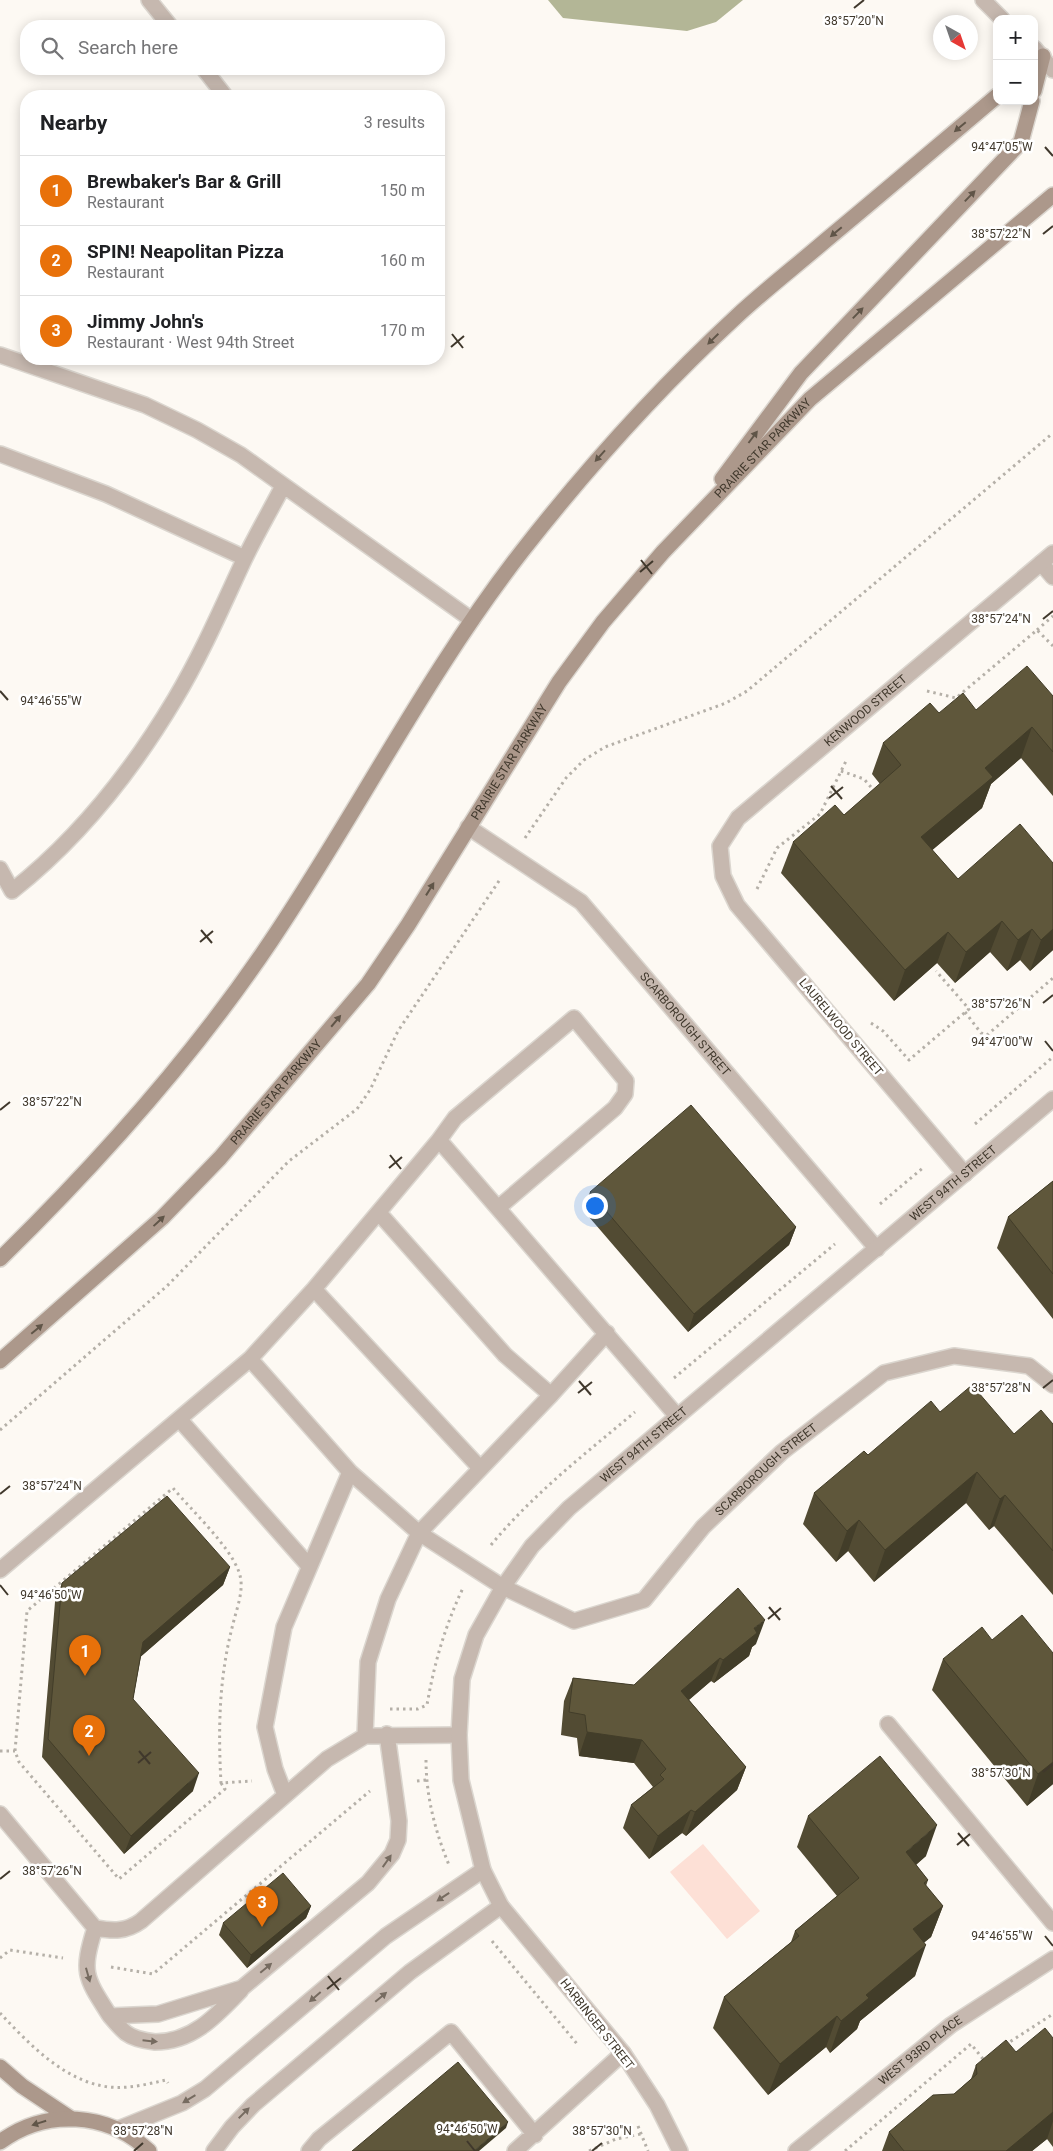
<!DOCTYPE html>
<html lang="en">
<head>
<meta charset="utf-8">
<style>
  body { margin:0; font-family:Roboto,sans-serif; background:#f2f2f2; color:#202124 }
  .controls { position:absolute; right:15px; top:15px; display:grid; overflow:hidden; border-radius:10px; box-shadow:0 2px 12px #0003 }
  .controls button { width:45px; height:45px; display:grid; place-items:center; padding:0; border:0; border-bottom:1px solid #e0e0e0; background:#fff; color:#202124; font:25px sans-serif }
  .compass { position:absolute; left:933px; top:15px; width:45px; height:45px; border-radius:50%; background:#fff; box-shadow:0 2px 12px #0003; rotate:140deg }
  .you { position:absolute; left:594px; top:1205px; width:18px; height:18px; margin:-12px; border:4px solid #fff; border-radius:50%; background:#1a73e8; box-shadow:0 0 0 8px #1a73e833 }
  .badge { display:grid; place-items:center; width:32px; height:32px; border-radius:50%; background:#007d5c; color:#fff; font-size:16px; font-weight:700 }
  .pin { position:absolute; translate:-50% -41px; filter:drop-shadow(0 1px 2px #0008) }
  .pin::after { content:''; position:absolute; top:26px; width:18px; height:15px; background:inherit; clip-path:polygon(0 0,100% 0,50% 100%) }
  .list { margin:0; padding:0; list-style:none }
  h2 { display:flex; justify-content:space-between; align-items:center; height:65px; margin:0; padding:0 20px; font-size:21px }
  h2 small { font-size:16px; font-weight:400; color:#757577 }
  .list li { display:grid; grid-template-columns:32px 1fr auto; gap:15px; align-items:center; box-sizing:border-box; height:70px; padding:0 20px; border-top:1px solid #e0e0e0 }
  .list b { display:block; font-size:19px; white-space:nowrap }
  .list p { margin:0; font-size:16px; white-space:nowrap; color:#757577 }
  .list em { font-size:16px; font-style:normal; color:#757577 }
  .icon { flex:none; width:28px; height:28px; fill:none; stroke:currentColor; stroke-width:2; stroke-linecap:round; stroke-linejoin:round }
  .map { position:relative; flex:none; width:1053px; height:2151px; overflow:hidden }
  .search { position:absolute; background:#fff; box-shadow:0 2px 12px #0003; left:20px; top:20px; width:425px; height:55px; display:flex; align-items:center; gap:12px; box-sizing:border-box; padding:0 18px; border-radius:20px; color:#757577; font-size:19px }
  .panel { position:absolute; background:#fff; box-shadow:0 2px 12px #0003; left:20px; top:90px; width:425px; height:275px; border-radius:20px }
  .map>svg:first-child { display:block }
  .green { fill:#fde0d6 }
  .water { fill:#b3b696 }
  .lines { fill:none; stroke-linecap:round; stroke-linejoin:round }
  .lane-casing { stroke:#dbd6cf; stroke-width:18 }
  .street-casing { stroke:#dbd6cf; stroke-width:18 }
  .secondary-casing { stroke:#dbd6cf; stroke-width:18 }
  .path { stroke:#b5b0a8; stroke-width:3; stroke-dasharray:2.5 4; stroke-linecap:butt }
  .lane { stroke:#c6b8af; stroke-width:15 }
  .street { stroke:#c6b8af; stroke-width:15 }
  .secondary { stroke:#ac988b; stroke-width:15 }
  .wall { fill:#524b33 }
  .shaded-wall { fill:#423d29 }
  .building { fill:#5f573b; stroke:#423d29 }
  .oneway { fill:#605548 }
  .oneway2 { fill:#766b60 }
  .ticks { fill:none; stroke:#40382c; stroke-width:2 }
  .labels { text-anchor:middle; dominant-baseline:central; stroke-width:5; stroke-linejoin:round; paint-order:stroke }
  .street-label { font-size:12px; fill:#40382c; stroke:#fff }
  .ticks-label { font-size:12px; text-anchor:middle; fill:#40382c; stroke:#fff; stroke-width:5; stroke-linejoin:round; paint-order:stroke }
</style>
</head>
<body>
<div class="map">
<svg width="1053" height="2151" viewBox="0 0 1053 2151">
  <rect width="100%" height="100%" fill="#fdf9f3"/>
  <path class="green" d="M703,1844l57,67 -33,28 -57,-67z"/>
  <path class="water" d="M548,0h195l-27,22 -29,9 -124,-13z"/>
  <g class="lines">
    <g class="lane-casing">
      <path id="lane" d="M0,355l145,50 52,25 44,25 231,165
        M0,454l106,40 139,64
        M0,869l12,22c66,-52 120,-120 163,-192 27,-45 47,-92 69,-139 12,-25 26,-49 39,-74
        M439,1140l16,-22 119,-100 52,63 -1,13 -10,14 -117,100
        M379,1213l126,142 46,40
        M314,1289l166,179
        M250,1359l64,-70 125,-149 238,276
        M180,1420l129,146
        M0,1570l250,-211 100,113 69,61 84,54
        M365,1736l3,-74 20,-63 31,-66 132,-138 56,-62
        M285,1795l-10,-26 -10,-42 19,-100 66,-155
        M0,1814l95,114c18,3 31,4 46,-7l186,-162 38,-23 94,-1
        M95,1928c-14,45 -10,49 15,88l48,-2 84,-26 126,-105 24,-29 6,-14 1,-19 -12,-87
        M110,2016c5,6 10,12 16,17 8,6 20,8 29,9 38,0 62,-27 86,-52
        M309,2151l10,-12 132,-107 84,103
        M515,2151l108,-98"/>
    </g>
    <g class="street-casing">
      <g id="street">
        <path d="M149,0l21,26"/>
        <path d="M983,0l19,19"/>
        <path d="M1034,48l19,22"/>
        <path d="M204,69l21,27"/>
        <path d="M1041,563l12,14"/>
        <path id="s1" d="M468,827l113,75 296,347"/>
        <path id="s2" d="M965,1174l-228,-269 -14,-29 -3,-30 18,-28 315,-265"/>
        <path id="s3" d="M503,1587l71,34 70,-21 59,-73 79,-75 102,-79 70,-17 75,10 24,19"/>
        <path d="M888,1724l165,199"/>
        <path d="M118,2129l64,-26 23,-14 181,-153 97,-66"/>
        <path d="M214,2151l18,-24 21,-22 157,-133 91,-66"/>
        <path id="s4" d="M680,2151l-23,-46 -34,-52 -122,-147 -18,-36 -22,-90 -2,-45 3,-56 14,-44 27,-48 29,-41 37,-38 484,-409"/>
        <path id="s5" d="M796,2151l155,-126 102,-66"/>
      </g>
    </g>
    <g class="secondary-casing">
      <g id="secondary">
        <path d="M1034,91l9,-35"/>
        <path d="M722,479l79,-106 220,-231 11,-41"/>
        <path d="M0,1259c99,-97 194,-203 271,-318 87,-129 156,-268 252,-391 65,-83 136,-162 214,-234 28,-26 59,-50 88,-75 58,-48 115,-97 172,-145"/>
        <path id="s6" d="M0,1361l162,-143 58,-60 148,-174 40,-59 151,-243 44,-60 60,-70 147,-153 243,-204"/>
        <path d="M0,2067l22,19 48,32"/>
        <path d="M0,2142c46,-34 108,-30 149,9"/>
      </g>
    </g>
    <path class="path" d="M1037,630l16,-14
      M927,691l29,7 81,-68 16,16
      M841,771l23,8 12,14
      M525,838l41,-60 18,-18 21,-13 121,-44 21,-12 306,-258
      M757,889l20,-41 43,-34 27,-55
      M965,1012l16,21 6,2 66,-57
      M871,1023l12,8 26,29 60,-51 -33,-38
      M975,1124l78,-67
      M880,1204l44,-37
      M674,1378l161,-134
      M0,1430l167,-144 122,-125 68,-52 13,-19 28,-59 103,-153
      M491,1545c42,-51 94,-91 144,-133
      M390,1709h28l9,-4c7,-41 18,-79 36,-117
      M0,1751h15
      M426,1760c0,36 9,71 23,105
      M417,1781l9,-1
      M221,1783l4,6 -106,90 -100,-117 -4,-11 12,-140 146,-123c19,23 56,57 66,84 6,17 -2,35 -6,52 -14,53 -15,104 -12,159l31,-2
      M492,1941l86,104
      M0,1958l10,-8 53,8
      M111,1967l42,7 217,-183
      M0,2013c29,31 65,69 109,74 20,2 39,-3 57,-7l2,3
      M1005,2045l48,-31
      M638,2126l10,25
      M589,2151l27,-12 25,-5
      M845,2151l126,-107 12,15 2,-1"/>
    <use href="#lane" class="lane"/>
    <use href="#street" class="street"/>
    <use href="#secondary" class="secondary"/>
  </g>
  <path class="wall" d="M1053,696v100l-32,-38 -30,26 -9,24 -50,42 26,29 95,-16v87l-23,21 -10,-11 -13,11 -17,-19 -35,31 -18,-20 -43,38 -113,-128 12,-31 51,-27 36,-31 -8,-10 11,-31 56,-30 37,-3z
    M1053,1181v138l-56,-71 11,-31z
    M590,1192l206,35 -7,18 -101,87 -105,-122z
    M940,1412l74,22 39,-10v171l-59,-69 -5,4 -23,-27 -92,79 -26,-31 -12,11 -33,-38 11,-31 54,-38z
    M230,1567l-7,18 -82,71 -8,43 60,92 -69,63 -82,-97 13,-155 7,-19z
    M992,1640l61,13v131l-26,22 -95,-116 11,-31z
    M756,1644l-4,3 -3,9 -35,27 -3,-2 -22,19 57,67 -9,23 -51,46 -4,-3 -33,26 -26,-31 8,-23 22,-18 -19,-24 -55,-7 -2,-18 -16,-3 3,-34 9,-23 61,7z
    M808,1816l118,40 -10,9 12,15 -2,6 17,20 -12,31 -7,5 -9,34 -55,45 -3,8 -27,24 -4,-6 -58,48 -55,-67 11,-31 67,-55 4,-11 42,-35 -40,-49z
    M311,1906l-5,12 -59,50 -28,-33 4,-12z
    M1053,2038v109l-6,-8 -15,12h-150l7,-19 65,-38 17,-15 5,-14 40,-13z"/>
  <path class="shaded-wall" d="M1032,727l-11,31 -30,26 -9,24 -72,61 11,-32 64,-69z
    M1002,921l-12,31 -35,31 11,-31z
    M1032,929l-12,31 -13,11 11,-31z
    M1053,929v21l-23,21 11,-31z
    M948,932l-11,31 -43,38 11,-31z
    M796,1227l-7,18 -101,87 6,-18z
    M977,1472l-11,31 -92,79 11,-32z
    M1005,1495l-11,31 -5,4 11,-31z
    M859,1520l-11,31 -12,11 11,-31z
    M230,1567l-7,18 -86,75 6,-18z
    M765,1620l-9,24 -4,3 -3,9 -35,27 9,-23 31,-32z
    M720,1658l-9,23 -39,33 9,-23z
    M587,1732l55,8 -8,23 -55,-7z
    M1053,1762v22l-26,22 11,-32z
    M746,1767l-9,23 -51,46 9,-24z
    M199,1773l-6,18 -69,63 7,-18z
    M691,1810l-9,23 -33,26 9,-23z
    M937,1825l-11,31 -32,27 12,-31z
    M311,1906l-5,12 -59,50 4,-13z
    M943,1906l-12,31 -29,24 11,-32z
    M926,1945l-11,31 -55,45 -3,8 -27,24 11,-32 25,-26z
    M837,2016l-11,31 -58,48 12,-31z
    M1053,2112v9l-6,18 -15,12h-26z
    M508,2122l-2,6 -27,23h-5z"/>
  <path class="building" d="M1027,666l26,30v56l-21,-25 -47,41 8,9 -72,60 37,42 62,-55 33,39v66l-12,11 -9,-11 -14,11 -16,-19 -36,31 -18,-20 -43,38 -112,-128 42,-37 9,10 57,-50 -18,-22 47,-40 9,10 24,-20 13,17z
    M691,1105l105,122 -102,87 -104,-122z
    M1053,1181v93l-45,-57z
    M972,1385l42,49 27,-24 12,14v127l-48,-56 -5,4 -23,-27 -92,78 -26,-30 -12,11 -33,-38 50,-42 4,4 63,-54 9,11z
    M167,1496l63,71 -87,75 -10,57 66,74 -68,63 -83,-97 14,-156z
    M738,1588l27,32 -11,8 3,5 -34,27 -3,-2 -39,33 65,76 -51,45 -4,-2 -33,26 -27,-31 33,-26 -4,-4 6,-6 -24,-29 -55,-8 -2,-17 -16,-3 4,-34 61,7z
    M1022,1615l31,38v109l-15,12 -95,-115 39,-32 10,13z
    M880,1756l57,69 -31,27 22,28 -4,3 19,23 -30,23 13,16 -60,50 3,3 -28,23 -4,-5 -57,48 -56,-67 75,-61 -4,-5 64,-53 -51,-62z
    M283,1873l28,33 -60,49 -28,-32z
    M1045,2028l8,10v74l-47,39h-102l-15,-19 44,-37 21,-1 23,-20 -1,-9 30,-25 10,12z
    M458,2062l50,60 -34,29h-122z"/>
  <defs><path id="oneway-solid" d="M-6-.8H1V-3.2L6.5 0L1 3.2V.8H-6Z" transform="scale(1.25)"/></defs>
  <g class="oneway">
    <use href="#oneway-solid" transform="translate(960 127) rotate(140)"/>
    <use href="#oneway-solid" transform="translate(970 196) rotate(-46)"/>
    <use href="#oneway-solid" transform="translate(836 232) rotate(140)"/>
    <use href="#oneway-solid" transform="translate(858 313) rotate(-46)"/>
    <use href="#oneway-solid" transform="translate(713 339) rotate(136)"/>
    <use href="#oneway-solid" transform="translate(753 437) rotate(-53)"/>
    <use href="#oneway-solid" transform="translate(600 456) rotate(132)"/>
    <use href="#oneway-solid" transform="translate(430 889) rotate(-58)"/>
    <use href="#oneway-solid" transform="translate(336 1021) rotate(-50)"/>
    <use href="#oneway-solid" transform="translate(159 1221) rotate(-43)"/>
    <use href="#oneway-solid" transform="translate(37 1329) rotate(-40)"/>
    <use href="#oneway-solid" transform="translate(39 2123) rotate(163)"/>
  </g>
  <g class="oneway2">
    <use href="#oneway-solid" transform="translate(387 1861) rotate(-55)"/>
    <use href="#oneway-solid" transform="translate(443 1897) rotate(146)"/>
    <use href="#oneway-solid" transform="translate(266 1968) rotate(-40)"/>
    <use href="#oneway-solid" transform="translate(88 1975) rotate(74)"/>
    <use href="#oneway-solid" transform="translate(315 1997) rotate(139)"/>
    <use href="#oneway-solid" transform="translate(381 1997) rotate(-40)"/>
    <use href="#oneway-solid" transform="translate(150 2041) rotate(6)"/>
    <use href="#oneway-solid" transform="translate(189 2099) rotate(149)"/>
    <use href="#oneway-solid" transform="translate(244 2113) rotate(-45)"/>
  </g>
  <path class="ticks" d="M854,8l10,-8M1045,147l8,9M1043,234l10,-8M452,334l11,14M451,347l13,-11M641,560l11,14M640,572l13,-11M1043,619l10,-8M0,691l8,9M831,786l11,13M829,798l14,-11M201,930l11,13M200,942l13,-11M1043,1003l10,-8M1045,1041l8,10M0,1110l10,-8M390,1155l11,14M389,1168l13,-11M579,1381l12,14M1043,1388l10,-8M578,1393l14,-11M0,1494l10,-8M0,1585l8,10M769,1607l11,13M768,1619l13,-11M139,1751l11,13M138,1763l13,-11M1043,1772l10,-8M958,1833l11,13M957,1845l13,-11M0,1879l10,-8M1045,1936l8,10M328,1976l11,14M327,1989l14,-11M467,2141l8,10M134,2151l9,-8M592,2151l10,-8"/>
  <g class="labels">
    <g class="street-label">
      <text stroke="none"><textPath href="#s6" startOffset="1196">PRAIRIE STAR PARKWAY</textPath></text>
      <text stroke="none"><textPath href="#s2" startOffset="615">KENWOOD STREET</textPath></text>
      <text stroke="none"><textPath href="#s6" startOffset="791">PRAIRIE STAR PARKWAY</textPath></text>
      <text stroke="none"><textPath href="#s1" startOffset="296">SCARBOROUGH STREET</textPath></text>
      <text transform="translate(841 1027) rotate(50)">LAURELWOOD STREET</text>
      <text stroke="none"><textPath href="#s6" startOffset="386">PRAIRIE STAR PARKWAY</textPath></text>
      <text stroke="none"><textPath href="#s4" startOffset="1246">WEST 94TH STREET</textPath></text>
      <text stroke="none"><textPath href="#s4" startOffset="841">WEST 94TH STREET</textPath></text>
      <text stroke="none"><textPath href="#s3" startOffset="331">SCARBOROUGH STREET</textPath></text>
      <text transform="translate(597 2024) rotate(52)">HARBINGER STREET</text>
      <text stroke="none"><textPath href="#s5" startOffset="160">WEST 93RD PLACE</textPath></text>
    </g>
  </g>
  <g class="ticks-label">
    <text x="854" y="25">38°57'20"N</text>
    <text x="1002" y="151">94°47'05"W</text>
    <text x="1001" y="238">38°57'22"N</text>
    <text x="1001" y="623">38°57'24"N</text>
    <text x="51" y="705">94°46'55"W</text>
    <text x="1001" y="1008">38°57'26"N</text>
    <text x="1002" y="1046">94°47'00"W</text>
    <text x="52" y="1106">38°57'22"N</text>
    <text x="1001" y="1392">38°57'28"N</text>
    <text x="52" y="1490">38°57'24"N</text>
    <text x="51" y="1599">94°46'50"W</text>
    <text x="1001" y="1777">38°57'30"N</text>
    <text x="52" y="1875">38°57'26"N</text>
    <text x="1002" y="1940">94°46'55"W</text>
    <text x="467" y="2133">94°46'50"W</text>
    <text x="143" y="2135">38°57'28"N</text>
    <text x="602" y="2135">38°57'30"N</text>
  </g>
</svg>
<div class="controls">
<button>+</button>
<button>−</button>
</div>
<svg class="compass" viewBox="-18 -18 36 36"><path d="M0-13l5 13h-10z" fill="#e53935"/><path d="M0 13l5-13h-10z" fill="#757577"/></svg>
<div class="you"></div>
<div class="pin badge" style="left:85px;top:1676px;background:#e8710a">1</div>
<div class="pin badge" style="left:89px;top:1756px;background:#e8710a">2</div>
<div class="pin badge" style="left:262px;top:1927px;background:#e8710a">3</div>
<div class="search"><svg class="icon" aria-label="search" viewBox="0 0 24 24"><circle cx="10" cy="10" r="6"/><path d="M15 15l6 6"/></svg>Search here</div>
<section class="panel">
<h2>Nearby<small>3 results</small></h2>
<ul class="list">
<li><span class="badge" style="background:#e8710a">1</span><div><b>Brewbaker's Bar &amp; Grill</b><p>Restaurant</p></div><em>150 m</em></li>
<li><span class="badge" style="background:#e8710a">2</span><div><b>SPIN! Neapolitan Pizza</b><p>Restaurant</p></div><em>160 m</em></li>
<li><span class="badge" style="background:#e8710a">3</span><div><b>Jimmy John's</b><p>Restaurant · West 94th Street</p></div><em>170 m</em></li>
</ul>
</section>
</div>
</body>
</html>
